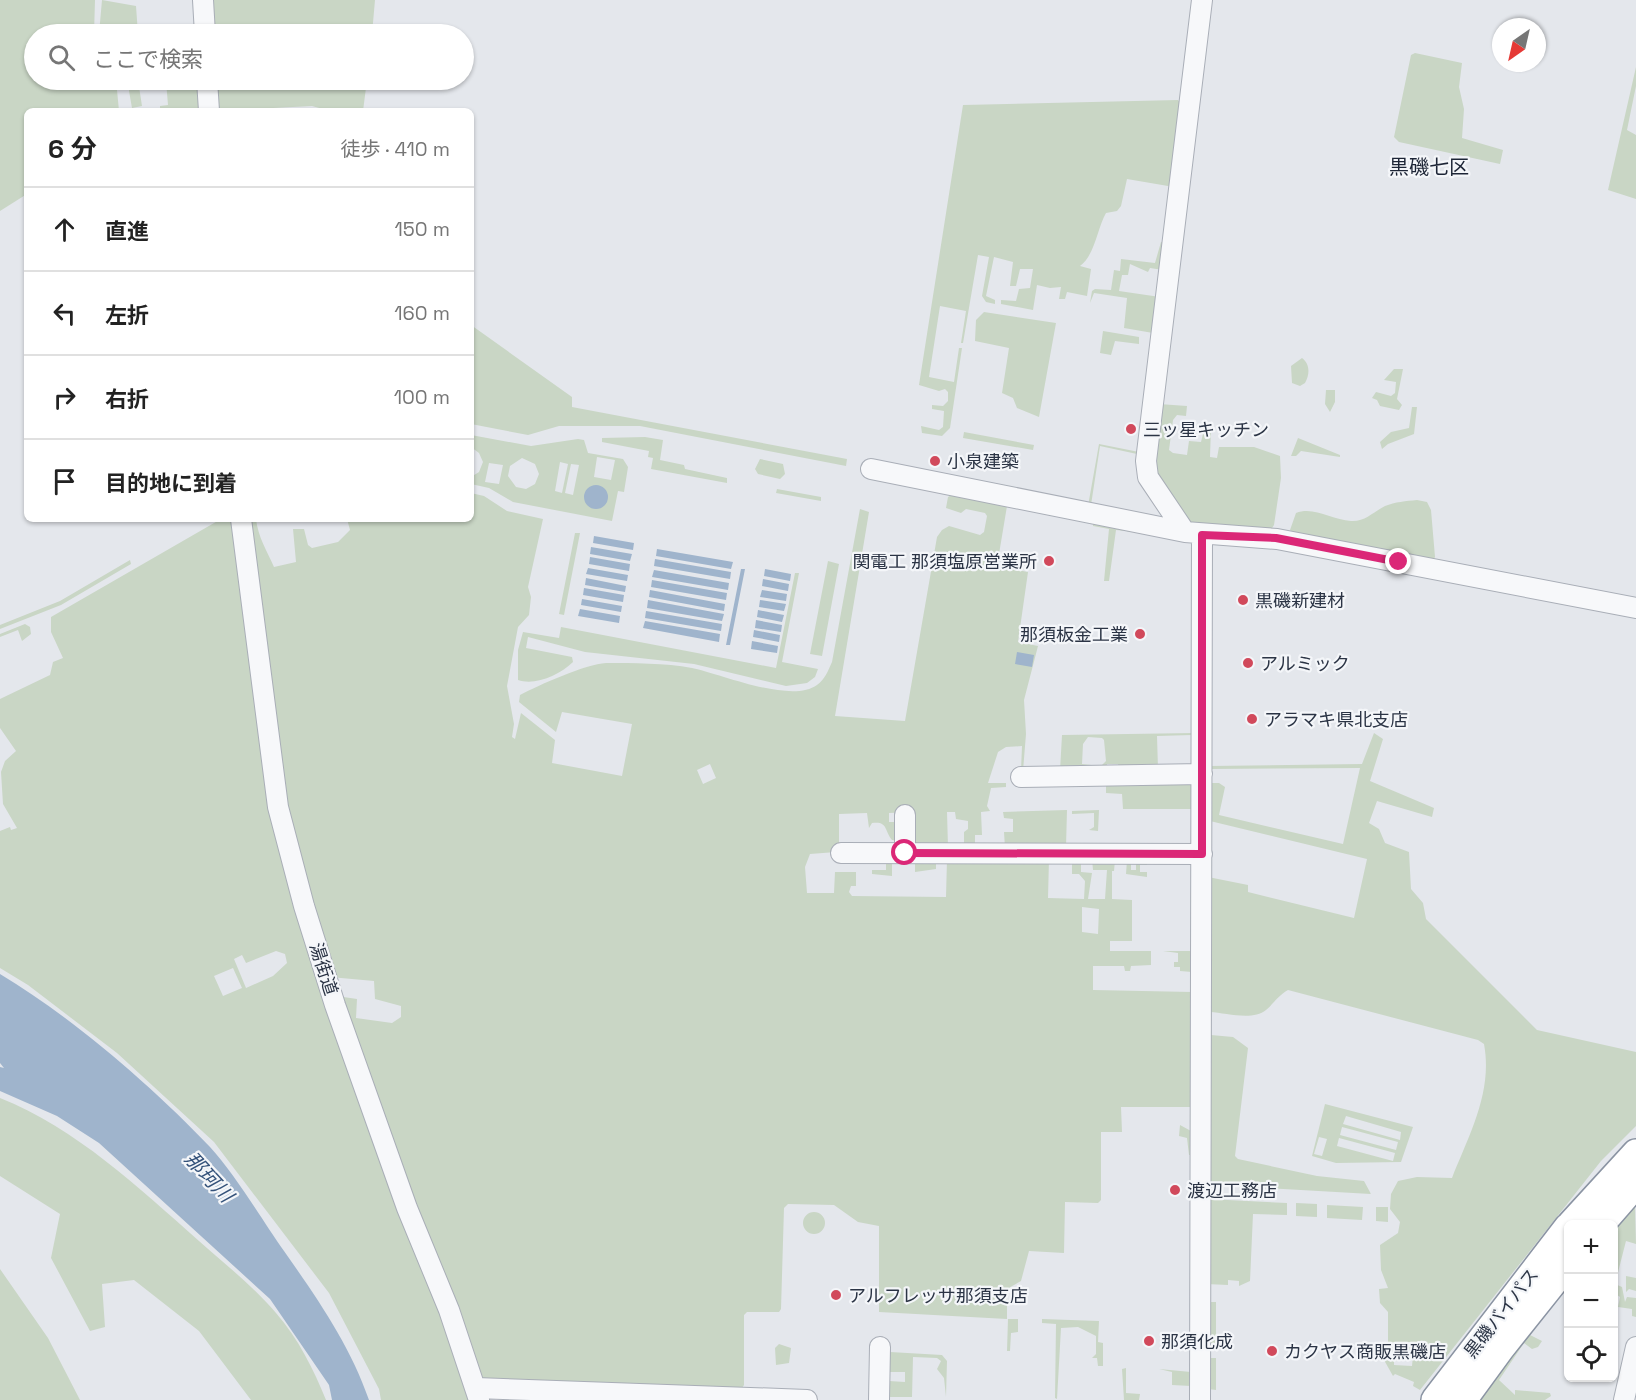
<!DOCTYPE html>
<html lang="ja">
<head>
<meta charset="utf-8">
<style>
  body { margin:0; font-family:"Space Grotesk","Noto Sans JP",sans-serif; background:#f2f2f2; color:#222 }
  .controls { position:absolute; right:18px; bottom:18px; display:grid; overflow:hidden; border-radius:9px; box-shadow:0 2px 4px #0004 }
  .controls button { width:54px; height:54px; display:grid; place-items:center; padding:0; border:0; border-bottom:2px solid #e0e0e0; background:#fff; color:#222; font:30px sans-serif }
  .compass { position:absolute; left:1492px; top:18px; width:54px; height:54px; border-radius:50%; background:#fff; box-shadow:0 2px 4px #0004; rotate:214deg }
  .stop { position:absolute; width:18px; height:18px; margin:-14px; border:4px solid #db2777; border-radius:50%; background:#fff }
  .stop.end { background:#db2777; border-color:#fff; box-shadow:0 2px 6px #0008 }
  .list { margin:0; padding:0; list-style:none }
  h2 { display:flex; justify-content:space-between; align-items:center; height:78px; margin:0; padding:0 24px; font-size:26px }
  h2 small { font-size:20px; font-weight:400; color:#767676 }
  .list li { display:grid; grid-template-columns:39px 1fr auto; gap:18px; align-items:center; box-sizing:border-box; height:84px; padding:0 24px; border-top:2px solid #e0e0e0 }
  .list b { display:block; font-size:22px; white-space:nowrap }
  .list em { font-size:20px; font-style:normal; color:#767676 }
  .icon { flex:none; width:33px; height:33px; fill:none; stroke:currentColor; stroke-width:2; stroke-linecap:round; stroke-linejoin:round }
  .map { position:relative; flex:none; width:1636px; height:1400px; overflow:hidden }
  .search { position:absolute; background:#fff; box-shadow:0 2px 4px #0004; left:24px; top:24px; width:450px; height:66px; display:flex; align-items:center; gap:15px; box-sizing:border-box; padding:0 21px; border-radius:33px; color:#767676; font-size:22px }
  .panel { position:absolute; background:#fff; box-shadow:0 2px 4px #0004; left:24px; top:108px; width:450px; height:414px; border-radius:9px }
  .map>svg:first-child { display:block }
  .green { fill:#c9d6c5; fill-rule:evenodd }
  .water { fill:#9fb4cc }
  .lines { fill:none; stroke-linecap:round; stroke-linejoin:round }
  .minor-casing { stroke:#a9aeb7; stroke-width:22 }
  .highway-casing { stroke:#8b94a3; stroke-width:30 }
  .minor { stroke:#f7f8fa; stroke-width:20 }
  .highway { stroke:#fff; stroke-width:27 }
  .route { stroke:#db2777; stroke-width:8 }
  .poi-dot { fill:#d1495b; stroke:#f4f6f9; stroke-width:2 }
  .labels { text-anchor:middle; dominant-baseline:central; stroke-width:4.5; stroke-linejoin:round; paint-order:stroke }
  .poi-label { font-size:18px; fill:#2b3445; stroke:#f4f6f9; text-anchor:start }
  .street-label { font-size:18px; fill:#2b3445; stroke:#f4f6f9 }
  .neighbourhood-label { font-size:20px; fill:#1d2536; stroke:#f4f6f9 }
  .water-label { font-size:20px; font-style:italic; fill:#34527a; stroke:#f4f6f9 }
</style>
</head>
<body>
<div class="map">
<svg width="1636" height="1400" viewBox="0 0 1636 1400">
  <rect width="100%" height="100%" fill="#e4e7ec"/>
  <path class="green" d="M0,0h95l-1,34h-60v46h69l6,9 8,1 2,21h-92v83l-27,17z
    M102,0l34,6 2,28h-39z
    M206,0h169l-3,34h-164z
    M1415,53l47,10 -3,24 5,22 -2,29 41,12 -3,14 -101,-22 -5,-5 17,-82z
    M1636,67v19l-9,44 9,5v64l-28,-9z
    M138,80l4,26 -10,2 -3,-17 1,-10z
    M155,80h47l2,31h-44v-5l8,-1 -2,-24 -11,1z
    M210,80h157l-4,31h-33l-18,-5 -97,5z
    M1178,100l7,10 -12,73 -5,3 -41,-7 -6,27 -4,5 -11,2c-9,16 -11,42 -26,53l11,3 -4,27 -20,-4 -2,7h-6l2,-12 -11,1 -13,-3 -4,25 -32,-6v-4l15,1 3,-12 11,-1 3,-19h-13l-4,17h-6l3,-24 -19,-5 -8,39 9,4v4l-9,-2 -4,-6 7,-39 -11,-2 -15,88h-2l5,-32 -26,-5 -11,71 25,5 5,-34h3l-12,80 -8,8 -20,-3 -1,-7 18,4 4,-3 1,-16 -12,-2v-4l11,1 5,-5v-9l-3,-3 -6,2 -20,-6 44,-280z
    M1161,242l6,1 -4,27 -13,-2 -2,4 -18,-8 -2,11h-6l-3,16 41,6 -7,36 -29,-5 3,-30 -33,-5 -4,10 2,-12 3,-2 16,1 3,-20 6,1 1,-12 34,4z
    M984,312l72,11 -17,94 -22,-9 -4,-10 -11,-5 7,-45 -34,-7 1,-21z
    M471,325l101,72v10l275,52 -1,7 -206,-40h-81l-31,9 -57,-11z
    M1103,331l36,6v7l-24,-3 -4,14 -11,-2z
    M1302,358c8,6 8,16 3,25l-5,3 -8,-3 -1,-17z
    M1394,369h9l-6,30 5,6 -3,5 -19,-4 -3,-6 -5,-2 4,-6 15,4 4,-3 1,-11 -12,-2z
    M1326,390h9v12l-5,10 -5,-8z
    M1159,404l28,2 -1,10 -9,-1 -4,5 -4,30 4,3 14,2 2,-14 12,1 5,-20 5,5 -1,30 7,1 2,-11h35l26,9 1,22 -7,47 -4,6 -81,-3 -40,-67z
    M1412,407h5l-3,27 -26,10 -6,5 -2,-7 11,-10 18,-4z
    M964,432l70,13 -1,5 -70,-12z
    M471,435l60,11 47,-7 6,1 4,13 35,6 5,8 -4,25 -6,-1 -6,30 -99,-19 -24,-14 -18,-4v-7l8,-5 4,-10 -4,-9 -8,-6zM597,457l18,3 -4,20 -17,-3zM522,458l13,6 4,10 -4,10 -9,5 -10,-2 -8,-11 2,-10zM560,462l8,2 -6,29 -7,-2zM489,463l14,2 -4,19 -14,-2zM571,464l8,1 -6,30 -8,-2z
    M645,437l18,3 -3,20 24,5 1,4 42,9v5l-76,-14 2,-11 -5,-1 1,-6 -47,-9v-4z
    M1298,438l42,17v2l-39,-6 -5,5h-5z
    M1099,444l40,8 -2,2 -37,-8 -9,59 -3,1z
    M760,459l23,5 2,10 -5,5 -22,-5 -3,-5z
    M777,489l44,8v4l-45,-8z
    M471,493l13,3 23,15 36,8 -15,68 3,10 -2,18 -11,12 -11,59 7,38 -2,13 3,2 6,-26 34,27 -3,23 70,13 10,-52 -70,-12 -6,20 -37,-30 1,-7c19,-10 66,-31 86,-32 27,0 59,0 86,5 29,6 99,36 125,17 8,-6 11,-14 15,-23l28,-153 9,3 -34,204 70,5 32,-184 5,-7 7,-4 31,9 4,-3 3,-16 -2,-3 -19,-4 -5,4 -15,-5 2,-11 5,-3 51,10 3,2 -10,60 31,6 -10,70 20,4 -14,54 2,34 -3,37h-2l1,-25 -16,1 -8,5 -10,31h18v4l-15,1 -4,18 3,5 -9,1 1,23h-7v12h-11v-15l4,-3v-8l-12,-2 -1,-7h-8l1,35 -31,1 -5,-6 -1,-30 -22,1v9h8v19l-5,-1c-8,-10 -4,-19 -20,-17l-3,5 -2,-15 -28,1v34l-3,4 -26,2 -5,13 2,26h27l1,-21h21v14h-5l-2,6 3,4 94,1 1,-38h102l-1,39 36,1 1,-18 -6,-7h-7v-14h9v12l11,1 -4,26h17l2,-29h-14l-1,-11 23,1 -1,11h-2v28l20,1v41h-22v10h41v14l-20,1 -1,5h-5l-1,-5h-31v24l99,2 2,115h-73l1,25h-21v68l-3,3 -33,-1 -1,51 -35,-2 -8,30 -14,8v30l-128,-7v-86l-21,-4 -24,-17 -46,-1 -4,4 -3,101 -2,3h-32l-3,3v70l-5,7 -268,-6 2,14h-92l-2,-11 -50,-96 -115,-151 -97,-89 -89,-68 -28,-17v-137l10,-4 1,3 6,-2 -14,-24 -2,-32 4,-11 11,-10 -16,-23v-29l50,-24 3,-13 10,-4 -12,-26v-15l170,-98h35c2,18 11,32 18,48l22,-5 -3,-33h11l4,16 4,3 26,-6 12,-12 -3,-11h124zM710,764l6,14 -13,6 -6,-14zM1082,907l17,2 -1,25 -16,-2zM276,951l9,3 2,9 -14,13 -27,12 -12,-29 8,-4 4,8zM233,968l9,20 -19,8 -9,-20zM330,977l44,4 1,18 26,7v11l-9,6 -36,-5 1,-19 -27,-4z
    M1417,500l10,2 4,8 4,47 -2,4 -137,-24 -6,-7 6,-17c18,-7 36,7 55,8 14,1 22,-9 34,-15 10,-4 21,-5 32,-6z
    M1093,523l44,9 -21,-2 -7,51h-5l5,-52 -16,-3z
    M575,533h5l-16,82 -5,-1z
    M130,560l1,4 -70,41 -61,24v-4l60,-24z
    M828,561l11,3 -17,92 -12,-2z
    M795,573h4l-17,89 36,7 -3,8 -8,6 -21,3 -92,-22 -109,-12 -57,-15 -2,11 46,9 1,5c-13,13 -38,24 -55,18v-30l5,-18 36,6 2,-11 215,41z
    M25,624l5,3 1,7 -9,7 -4,-11 -18,7v-3z
    M1194,733l-2,32v-30l-35,1 1,33 -39,1 -1,-6h-11v6l-47,1 2,-36zM1088,737l14,1 2,2 2,21 -5,5 -19,-2 1,-20z
    M1374,733l9,6 -13,42 64,27 -2,9 -55,-16 -8,22 10,6 6,14 24,9 2,37 12,14 3,16 111,111 99,22v74l-35,35 -181,229 -7,-4 1,-4 -19,-8 -2,2 -9,-16 10,1v4l18,1 1,-10 -25,-2v-42l-8,-9 -1,-14 9,-1 -7,-18 -1,-25 18,-12 2,-11 -10,-13 1,-15 7,-13 19,-4 35,1c17,-43 41,-86 32,-134l-6,-4 -190,-50c-10,6 -14,13 -22,20 -13,11 -40,3 -56,2l-2,-135 40,8v7l106,26 13,-59 -157,-38v-38h9l6,4 -6,28 124,29 17,-76 -150,1v-3l152,-2z
    M1106,781l88,3v25h-71l-1,-15 -16,-1z
    M1067,810l-1,37 -61,1 -1,-16h9v-13l-9,-1 -1,-6z
    M1099,810l-1,21 -9,-1 5,-3v-14l-22,1v-3z
    M936,859v10l-21,3v-12z
    M886,860h6v16l-20,-2v-4h14z
    M1127,860h4v10h5v-10l12,1 -1,4h-7v7h7v5l-21,-3z
    M1163,951h27l3,5 -1,16 -12,-1v-4h-6v-5h4v-9z
    M1211,1035l22,2 15,11 -13,108 3,3 79,17 47,5 7,13 -160,-9 -5,-6 1,-140z
    M0,1098c77,31 138,89 199,143 26,23 55,46 77,72 22,25 38,57 50,87h-75l-52,-69 -65,-51 -32,4 3,43 -15,4 -39,-73 9,-44 -60,-38z
    M1325,1104l88,23 -12,35 -65,1 -24,-7zM1346,1116l55,16 -1,8 -57,-16zM1342,1127l56,15 -2,8 -56,-15zM1319,1137l8,2 -5,17 -8,-2zM1339,1138l56,15 -2,8 -56,-15z
    M1180,1125l11,6 1,24h-3l-2,-17 -8,-2z
    M1208,1199l79,4v12l-34,-1 -3,67 -11,5v-5l-11,-1v5l-22,-1z
    M1296,1203l21,1v13l-21,-1z
    M1327,1205l36,2 -1,13 -35,-2z
    M1376,1207h12v15l-12,-1z
    M1635,1207l1,37 -10,-3 -11,43 7,3 3,15 2,-5 9,1v19l-4,-1v-7l-14,-2 2,-10 -6,-4v-64z
    M803 1223a11 11 0 1 1 22 0a11 11 0 1 1-22 0Z
    M0,1269l48,69 32,62h-80z
    M1626,1276l10,2v13l-7,-2 -3,3z
    M1207,1302h9v42h-8z
    M1008,1319h10v13l-7,1 -1,18h-3z
    M1042,1319l57,2 -1,21 5,1v23h-5l-1,-8h-5l4,-4v-18l-18,-9 -17,1 -4,71 -2,-1 1,-74 -14,-1z
    M1528,1334l14,7 -4,6 -6,2 -8,-6 -25,37 16,15v-5l35,3 1,3 -6,4h-68z
    M779,1344l12,4 -2,15 -13,2 -1,-17z
    M890,1352l52,3 5,6 -1,36 -2,-19 -7,-9 4,-8 -4,-3 -24,-1 -1,40h-24l-3,-41zM890,1372h15v10l-16,-1z
    M1208,1358h8v32l-8,-1z
    M1126,1368v25l14,1 -1,6h-15l-2,-31z
    M1159,1369l32,3v14l-19,-1v-13z"/>
  <path class="water" d="M584 497a12 12 0 1 1 24 0a12 12 0 1 1-24 0Z
    M594,536l40,7 -1,7 -40,-7z
    M591,547l41,7 -2,7 -40,-7z
    M657,549l76,13 -2,7 -75,-13z
    M590,557l40,7 -1,7 -40,-7z
    M655,559l76,13 -1,7 -76,-13z
    M588,568l40,7 -1,6 -41,-7z
    M741,569h4l-15,76h-4z
    M765,569l26,5 -1,7 -26,-5z
    M654,570l75,13 -1,7 -76,-13z
    M586,578l40,8 -1,6 -40,-7z
    M763,579l26,5 -1,7 -26,-5z
    M652,580l75,13 -1,7 -75,-13z
    M584,588l40,7 -1,7 -40,-7z
    M650,590l75,14 -1,7 -75,-14z
    M762,590l25,4 -1,7 -26,-4z
    M582,599l40,7 -1,6 -40,-7z
    M648,600l76,14 -2,7 -75,-13z
    M760,600l26,4 -2,7 -25,-4z
    M580,609l40,7 -1,7 -41,-7z
    M758,610l26,5 -2,7 -25,-5z
    M646,611l76,13 -1,7 -76,-13z
    M756,620l26,5 -1,7 -26,-4z
    M645,621l75,13 -1,8 -76,-14z
    M754,630l26,5 -1,7 -26,-5z
    M752,641l26,5 -1,7 -26,-4z
    M1017,652l17,3 -2,12 -17,-3z
    M0,974c72,43 152,112 210,173 25,27 52,73 74,104 33,47 66,94 85,149h-37l-3,-15 -59,-86 -171,-156 -42,-27 -57,-25v-24l4,1 -4,-5z"/>
  <g class="lines">
    <g class="minor-casing">
      <path id="minor" d="M203,0l2,34
        M207,80l2,31
        M871,469l314,63 92,7 359,69
        M241,519l37,288 26,99 31,99 72,203 42,102 30,90
        M1185,532l-37,-55 -2,-16 56,-461
        M1021,777l181,-3
        M905,815v38
        M841,853l361,1
        M476,1388l331,12
        M879,1400l1,-53
        M1200,1400l2,-865
        M1624,1400l12,-53"/>
    </g>
    <g class="highway-casing">
      <path id="highway" d="M1571,1224l65,-71
        M1601,1224l35,-40
        M1435,1400l133,-173
        M1463,1400l38,-52 67,-84"/>
    </g>
    <use href="#minor" class="minor"/>
    <use href="#highway" class="highway"/>
  </g>
  <g class="lines">
    <path class="route" d="M905,853l297,1v-319l74,3 123,24"/>
  </g>
  <g class="poi-dot">
    <circle cx="1131" cy="429" r="6"/>
    <circle cx="935" cy="461" r="6"/>
    <circle cx="1049" cy="561" r="6"/>
    <circle cx="1243" cy="600" r="6"/>
    <circle cx="1140" cy="634" r="6"/>
    <circle cx="1248" cy="663" r="6"/>
    <circle cx="1252" cy="719" r="6"/>
    <circle cx="1175" cy="1190" r="6"/>
    <circle cx="836" cy="1295" r="6"/>
    <circle cx="1149" cy="1341" r="6"/>
    <circle cx="1272" cy="1351" r="6"/>
  </g>
  <g class="labels">
    <g class="poi-label">
      <text x="1143" y="429">三ッ星キッチン</text>
      <text x="947" y="461">小泉建築</text>
      <text x="1037" y="561" text-anchor="end">関電工 那須塩原営業所</text>
      <text x="1255" y="600">黒磯新建材</text>
      <text x="1128" y="634" text-anchor="end">那須板金工業</text>
      <text x="1260" y="663">アルミック</text>
      <text x="1264" y="719">アラマキ県北支店</text>
      <text x="1187" y="1190">渡辺工務店</text>
      <text x="848" y="1295">アルフレッサ那須支店</text>
      <text x="1161" y="1341">那須化成</text>
      <text x="1284" y="1351">カクヤス商販黒磯店</text>
    </g>
    <g class="street-label">
      <text transform="translate(324 969) rotate(72)">湯街道</text>
      <text transform="translate(1501 1313) rotate(-52)">黒磯バイパス</text>
    </g>
    <g class="neighbourhood-label">
      <text x="1429" y="167">黒磯七区</text>
    </g>
    <g class="water-label">
      <text transform="translate(209 1177) rotate(47)">那珂川</text>
    </g>
  </g>
</svg>
<div class="controls">
<button>+</button>
<button>−</button>
<button><svg class="icon" aria-label="locate" viewBox="0 0 24 24"><circle cx="12" cy="12" r="6"/><path d="M12 2v4M12 18v4M2 12h4M18 12h4"/></svg></button>
</div>
<svg class="compass" viewBox="-18 -18 36 36"><path d="M0-13l5 13h-10z" fill="#e53935"/><path d="M0 13l5-13h-10z" fill="#767676"/></svg>
<div class="stop" style="left:905px;top:853px"></div>
<div class="stop end" style="left:1399px;top:562px"></div>
<div class="search"><svg class="icon" aria-label="search" viewBox="0 0 24 24"><circle cx="10" cy="10" r="6"/><path d="M15 15l6 6"/></svg>ここで検索</div>
<section class="panel">
<h2>6 分<small>徒歩 · 410 m</small></h2>
<ul class="list">
<li><svg class="icon" aria-label="ahead" viewBox="0 0 24 24"><path d="M12 20V5M6 11l6-6 6 6"/></svg><div><b>直進</b></div><em>150 m</em></li>
<li><svg class="icon" aria-label="left" viewBox="0 0 24 24"><path d="M17 20v-9H6M10 6l-5 5 5 5"/></svg><div><b>左折</b></div><em>160 m</em></li>
<li><svg class="icon" aria-label="right" viewBox="0 0 24 24"><path d="M7 20v-9h11M14 6l5 5-5 5"/></svg><div><b>右折</b></div><em>100 m</em></li>
<li><svg class="icon" aria-label="arrive" viewBox="0 0 24 24"><path d="M6 21V4h12l-3 4 3 4H6"/></svg><div><b>目的地に到着</b></div></li>
</ul>
</section>
</div>
</body>
</html>
